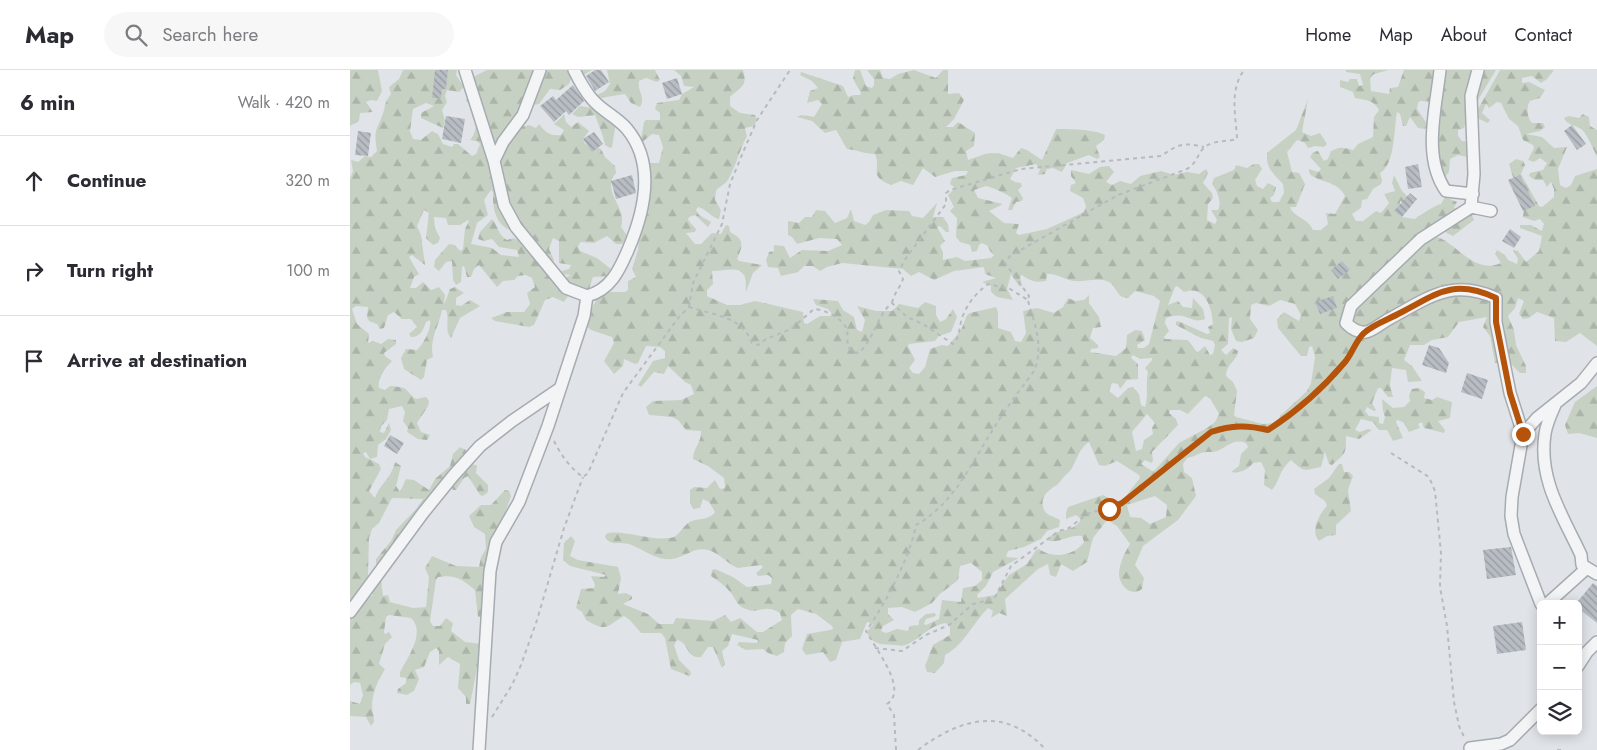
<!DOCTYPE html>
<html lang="en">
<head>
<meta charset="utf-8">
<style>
  body { margin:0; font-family:Jost,sans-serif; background:#f7f7f7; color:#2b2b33 }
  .controls { position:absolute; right:15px; bottom:15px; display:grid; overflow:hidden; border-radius:8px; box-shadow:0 2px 12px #0003 }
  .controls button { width:45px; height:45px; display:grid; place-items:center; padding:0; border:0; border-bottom:1px solid #e1e1e2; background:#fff; color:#2b2b33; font:25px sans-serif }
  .stop { position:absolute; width:15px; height:15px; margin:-11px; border:4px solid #b45309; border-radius:50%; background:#fff }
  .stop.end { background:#b45309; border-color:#fff; box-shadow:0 1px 5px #0008 }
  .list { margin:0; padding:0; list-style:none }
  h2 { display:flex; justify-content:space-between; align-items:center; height:65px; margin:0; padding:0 20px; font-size:21px }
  h2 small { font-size:16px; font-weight:400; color:#7c7c81 }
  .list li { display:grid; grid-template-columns:32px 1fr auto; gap:15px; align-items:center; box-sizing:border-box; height:90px; padding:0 20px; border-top:1px solid #e1e1e2 }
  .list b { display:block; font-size:19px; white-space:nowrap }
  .list em { font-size:16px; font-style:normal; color:#7c7c81 }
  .icon { flex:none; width:28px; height:28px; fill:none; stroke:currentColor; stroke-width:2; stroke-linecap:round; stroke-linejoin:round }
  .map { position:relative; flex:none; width:1247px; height:680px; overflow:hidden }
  header { display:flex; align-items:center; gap:30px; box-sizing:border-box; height:70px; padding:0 25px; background:#fff; border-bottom:1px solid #e1e1e2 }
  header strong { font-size:24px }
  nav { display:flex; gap:28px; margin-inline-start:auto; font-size:18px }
  .search { width:350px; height:45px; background:#f7f7f7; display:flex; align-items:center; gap:12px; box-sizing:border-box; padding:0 18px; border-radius:28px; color:#7c7c81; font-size:19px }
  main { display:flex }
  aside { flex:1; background:#fff }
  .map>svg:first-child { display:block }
  .forest { fill:url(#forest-firs); fill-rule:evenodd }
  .building { fill:url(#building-back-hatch) }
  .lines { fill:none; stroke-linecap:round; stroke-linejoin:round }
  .minor-casing { stroke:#a6abb1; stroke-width:14 }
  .path { stroke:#b7babe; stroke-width:2; stroke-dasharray:4 4; stroke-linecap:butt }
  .minor { stroke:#f3f4f6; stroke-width:11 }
  .route { stroke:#b45309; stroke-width:6 }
</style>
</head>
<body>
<header>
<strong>Map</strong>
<div class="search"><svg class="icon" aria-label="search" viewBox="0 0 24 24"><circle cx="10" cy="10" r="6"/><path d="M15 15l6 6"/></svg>Search here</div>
<nav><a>Home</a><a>Map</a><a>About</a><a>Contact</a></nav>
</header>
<main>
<aside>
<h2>6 min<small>Walk · 420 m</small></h2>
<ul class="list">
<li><svg class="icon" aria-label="ahead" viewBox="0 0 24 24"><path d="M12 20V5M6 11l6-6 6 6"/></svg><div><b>Continue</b></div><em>320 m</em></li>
<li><svg class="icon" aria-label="right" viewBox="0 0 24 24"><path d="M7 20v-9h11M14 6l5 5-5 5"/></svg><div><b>Turn right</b></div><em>100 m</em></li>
<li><svg class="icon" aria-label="arrive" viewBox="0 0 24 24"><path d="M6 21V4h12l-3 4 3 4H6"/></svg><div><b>Arrive at destination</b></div></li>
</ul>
</aside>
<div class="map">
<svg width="1247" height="680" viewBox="0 0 1247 680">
  <defs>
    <pattern id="forest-firs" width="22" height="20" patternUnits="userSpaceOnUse" patternTransform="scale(1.25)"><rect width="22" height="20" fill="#c7d1c3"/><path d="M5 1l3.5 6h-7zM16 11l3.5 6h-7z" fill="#abb4a8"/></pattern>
    <pattern id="building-back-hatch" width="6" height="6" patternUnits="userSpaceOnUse" patternTransform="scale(1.25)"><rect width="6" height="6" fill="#b8bdc4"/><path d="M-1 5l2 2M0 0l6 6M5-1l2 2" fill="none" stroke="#969aa0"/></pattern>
  </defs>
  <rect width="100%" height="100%" fill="#e0e4e8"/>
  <path class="forest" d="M0,0h28l4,21 -5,10 -6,-1 -5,2 7,10 -13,1 -1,8 -9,5z
    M53,0h54l-1,5 8,12 -5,5 -12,-2 -2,6 2,6 -5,8 3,11 -2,7 -22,-10v-5l13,-7 -8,-3 -13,6 -3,22 3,8 8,1 11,-9 6,3 5,10 9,3 2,-3h4l14,12 4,-2 4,-10 -3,-3 -7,-1c10,-11 6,-30 -4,-40l6,-5 -1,-17 16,-8h45l3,5 7,-5h50l-10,6h-10l-3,8 -9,6 -10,-1 -11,15 -6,1 -13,16 3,5h3l3,-1 7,3 3,-4c7,9 11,12 22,11l3,-5 -10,-6 10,-9 2,7 5,5 7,-5 11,9 -6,8 2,5 16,5 4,8 10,9 1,7c-16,19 12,33 5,54l5,7v6l-4,4h-6l-9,-8 -13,7 -13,-1 -3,4 2,5 17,7 14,11 -3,7 -15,1 -4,12 -5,1 -19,-7 2,-6 4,-2 -8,-1 -1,-3 7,-2 2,-4 -12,-2v-22l-6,-3 -4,11 5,11 -2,4 -13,-18 -13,-13c-26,0 -34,-16 -33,-41l-2,-2 -7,10 4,15 -11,8 -6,21 21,4 9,7 18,2 -2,-7 -18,-3 -7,-8 -8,2 -6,-2 2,-7 12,-13c7,8 5,15 15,21l6,-2 5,2 50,56 -4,6 -11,-5 -8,3 -11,25 -5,2 -34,-6 -4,-3 16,-6h17l6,-8 -3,-11 8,-6 -3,-9 -6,-3 -8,1 -4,4 -11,1 -6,6 -18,-22 -5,4 -3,8h-4l-3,-11 -2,1 -1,15 -5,3 -3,-5 -1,-19 -6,1 -7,9 -5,-4 1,-7 14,-16 6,1 5,6 3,-2 2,-20 4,-8 -1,-1 -8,5h-12l-2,-7 -12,-1 1,11 5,10 -2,5 -5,2 -7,-7 3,-25 -5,-3 -7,16 4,9 4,30 -13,-10 -3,2 10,17 -5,3 -4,11h6l7,-6 8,8 8,-3 6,8 -1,10 6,-16 5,-2 9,6 -8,5v7l5,1 9,-6 10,6 -20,12 -9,20c-7,-7 -1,-19 -5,-28h-4c-3,16 -13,29 -9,47l-6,3 -3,17 -3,3 -17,-11 -3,-11 5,-9 11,1c6,-5 15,-22 13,-30l-4,2c-3,8 -5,15 -15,15l-2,-3 8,-7 -6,-8h-9l-8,-7 -6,3 -4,13 -4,1 -3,-5 -8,-3 -2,-4 1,-10 -12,-1 -4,3 5,15 12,10 -1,9 5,-2 8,3 7,-5 8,1v4l-12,9 1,3 7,5c-6,6 -15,17 -13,27l6,2 5,-4c21,2 12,2 26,13l10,-2 3,4 -1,5 -11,17 4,9 9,3 -3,5 -9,-1 -11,-7 1,-4 -5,-7 2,-9 -3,-6 -13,3 -2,11 -6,6 -1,6 4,1 5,-10 2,7 -5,9 -8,6 -1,12 -7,2 -4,-7 -3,1 2,4 14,7 2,5 -12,22 6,7c6,-16 16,-19 20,-36l6,4 -5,20 4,6 6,-13 8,1 15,10 6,-11 15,-13 3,-12 7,-7 6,3 -1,5 3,7 9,4 -1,7 12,12v7l-5,4 -3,-1 -12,-19 -4,2 -8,12h-3l-2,-4 -75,79v-6l15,-18 5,-11 21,-22 6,-9 -31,-1 -13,25 -7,6 -3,9 -1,38 -18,30v-427l3,-8 -2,-11 7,2 7,-6 6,1 6,-6c-3,-21 -2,-17 5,-35 4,-9 1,-12 9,-22l-2,-7 10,-8z
    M257,0h48l5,10 -3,2 -11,-4 -7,3c-2,10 7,16 1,26l-9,-4 -6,-9 -25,4 16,24 -4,25 -2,1 -5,-3c0,-4 -8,-25 -10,-30l-17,2 -6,-3 8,-8 19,3 -2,-14 8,-4 5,-7z
    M324,0h69c5,16 -2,17 -13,27v9l10,7 15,2 2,5 -3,6 -9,2 2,8c-8,15 -11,30 -19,44 -3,5 -9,6 -12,11l-1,9 6,10 -2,9c-9,-2 -12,-10 -21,-12l-2,3 3,5 12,7 -3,5 -13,-12 -6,2 -1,3 8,9 -1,3 -9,1 9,11h6l11,-11 9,1 5,-9 3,1 1,6c15,8 13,13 7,27l2,2 23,4 -9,8 -7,19c-1,-5 1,-13 -2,-17 -6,-10 -23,-3 -32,-4l1,13 -6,6v6l20,9h13l15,-4 48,11 1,11 3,1 13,-8h11l1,-2 -4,-5 -12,-4 -3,-6 25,2 5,9 11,7 3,13 5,2 3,-12 -8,-14 19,5h16l7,-7 19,4 7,-6 11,4v9l4,7 6,-3 7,-10 4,8 -6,15 -12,4 -4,5 -26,3 -1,2 7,14 -6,8 4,5 6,1 6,-7 5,-18 12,-4 6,1 13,-16 6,-15 3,-2 26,-6 2,5v16l13,4 4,9 6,1 5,-9 -3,-22 14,-3 17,5 9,-6 5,-9 7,3 9,-1 5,-5v8l10,14 2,10 -8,1 -3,10 8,7v3l-7,1 -1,3 26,4 10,-8 1,-13 8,-5 7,1 3,9 -8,5 1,3h6l5,-4 11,-43 -6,-5 -19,-5 -7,7 -6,-1c-6,-4 -6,-11 -13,-15 -10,-5 -25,0 -35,-1 -9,-1 -17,-8 -27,-7l-1,7c-10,2 -16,0 -24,-6l-2,2 2,9h-3l-8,-12 -4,15 6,11 -16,-3 -6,-5v-6l-9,-4 14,-4 -11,-4 -1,-7 -30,4 -20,9 -15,-8 -8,4 -8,-7 -61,-6 -15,4 -7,4 -7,-5h-9l-6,6 -17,4 -3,-8 -10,-1 -2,-7 3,-8 5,-1v-6l10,1 6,12 12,-8 26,1 14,-6 -5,-6 -18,-1 -22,6 -5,-7 -4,-2v-14l11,2 6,-6h7l4,-7 9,1 10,12 12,-5 4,-9 3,12 11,4 4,-3 4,-7 13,-5 23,1 3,5 11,2 14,-15 -4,14h10l5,7 1,8h-3l-6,-6 -3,1 8,14 -5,5 3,6v8l14,-3 8,4 26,-3 3,-3 -4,-4 -2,-5 -6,-3 -3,2 -2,6 -5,1 -2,-7 -10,-3 -4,-5 1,-19 -7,-7 4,-4 -6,-12 7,-7 -5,-4 2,-6 14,-3 2,-4h-13l-20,6 -12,-9 -10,17 -12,-4 -10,4c-24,-10 -9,-14 -16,-31 -10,0 -17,-4 -28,-5l-11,-19 -11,3 -13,-12 -15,-4 4,-2 13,2 8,-13 -4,-4 -11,3 3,-12 8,-3 -6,-7 -12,-6 1,-3 42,14 5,11 6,-2h6l1,-2 -8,-14 2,-9h5l6,16 6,2 2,-3v-6l-7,-9h13l3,8 7,1 8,-5 16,-4 22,8 7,-8h5v24l11,-1 5,7 -10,19 -8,8h7l5,-5 17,11 -1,13 -8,5 2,9 17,-6 13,-1 15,5 8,-10 6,2 15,10 14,-31c13,0 37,0 49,6l-1,5 -8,6 4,11 -3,2 -8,-4 -22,8 -5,9 -9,-4 -6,1 -2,5 -7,1 2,-6 -4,-5 -20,4 -6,11 5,3 6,1 1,3 -4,4 5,8 -1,3 -6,1 -4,8h-4l4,-12c-5,-4 -20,-11 -26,-12l-12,4 4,8 25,6 -14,7 15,12 15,1 -3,9 3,2 28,-6 37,-17 2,-6 -3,-8 -13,-7 1,-6 5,-2 -5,-7v-6l18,4 11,-7 9,-1 5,6 -8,10 6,3 8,-4 11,3 9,-8 21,-5 13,4 13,-3 12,2 7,-5 2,4 -5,10 9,10 1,5 -5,6 -1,16 8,4 2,-4 -6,-10h7c4,-8 -1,-20 -6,-26l2,-6 20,-8 2,-5 11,3 7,-4h5l3,5 -7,11 2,6 6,3 5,-6 8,4 -2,8 -4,3 2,4h7l5,-9 -1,-9c-10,-11 -17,-15 -16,-31l29,-23 12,-31 -6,33 9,4 9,-3 7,11 -3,3 -9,-1 -7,2 -3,-5 -8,-3 -10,12 5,20 7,1 6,11 -9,23h-6c4,11 17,10 23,23h8l7,-6 -2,-11 9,1 10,-18c-8,-18 -38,-14 -36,-27l9,3 3,-3 -11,-12 3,-5 5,-1 6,10 4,-2 3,-8c10,-5 12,-3 22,-1l5,-6 15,-7 1,-20 5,-7c-5,-10 -14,-10 -24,-12l-2,-6 -13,-5v-7l8,2 2,-3h7l2,7 4,-1 -3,-11 -14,-2v-2h43l-15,4 -4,4 1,13 18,3 1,-6 8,-1 6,-17h92l-18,30 -13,1 5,12 -6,15 -6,2v6l4,5 10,1 -4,15 -10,-2 -8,4 -1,13 -4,5h-3l-11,-36c6,-12 16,-26 6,-39l-17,-1 -2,2 -1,6 11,16 -3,4 -7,-1 -8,-11 -4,9h-3l-3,-12 -3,-2c-3,17 -2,53 -17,61l2,7 -1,4 -8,5 -6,10 -5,1 -1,8 -9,6 4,7h7l13,-10 5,2 8,-10 -5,-9 11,-3 -3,-8 2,-8 8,16 8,8 -1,6 -9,-4 -1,11 3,5 13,2c2,-2 22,-15 26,-15l4,-7 12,5 -3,6 17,5 3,7 -21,16 -8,-4 2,-4 -27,15h6l8,-6c19,0 38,39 67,26l-6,-9 2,-4 8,5 3,5 9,4 1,-5 -5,-9 5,1 8,11 13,-11 3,-15 -22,-8v-3h11l11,6 2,-7 -4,-5 -6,2 -11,-4 2,-19 -12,-21 -4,-13 7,-5 7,2 2,4 -4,9 18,32 3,1 12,-10v-8l-3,-7 -4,5 -4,-7h-8l-6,-4 1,-3 13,-3 4,-7 -7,-5 -6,4 -6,-2 6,-12 -1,-3 -10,-5 -5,-14 -9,-7 -8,-16 -4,-1 -8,6 -3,-4 -4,9 8,7 -2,3 -9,-4 -2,-8 23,-41h54l-7,9 -6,4 -9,-7 -10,2v5l7,-1 16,8 -5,8 -10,3c-4,6 -3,17 2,22h11l2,4 -5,4 -14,3 16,3 12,11 13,-1 -9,22 2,16 6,3 5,-3 4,-9 22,-7v177l-17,-13 -14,9 -11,-1 -1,-23 -17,-6 -8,6 -6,1 -4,-5 5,-13 -6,-3 -3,10 -7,8 6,14 2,15 10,21v7h-6l-11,-11 -14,1 -5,-27 -7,-9 4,-10 -28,5 -11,15 -16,3 -8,5h-14l-6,15 8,6 10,15 -14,1 -2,-12 -14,-2 -2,17 3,12h-5l-7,-9h-3l-6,15 4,7 -2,1 -7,-4 -2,4 4,5 10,1v6l4,1 2,-7 -2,-6 -1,-12 11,9 11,-1 6,-6 -1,-6 3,-6 7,-1 6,4 -1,6 8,2 5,-3 15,5 -2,16 -12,3 7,9 -1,3 -20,-5 -2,-6 -4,2 2,4 -11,4 -6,-10 -6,-2 -1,2 7,16 -10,3 -6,-11h-8l-6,-8 -12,-3 -6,11 5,2 8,-3 4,1 -13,9 -13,-3c0,20 -1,17 -14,29l-3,-1 -4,-12 -4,15c-18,4 -17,5 -30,-7 -12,10 -12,23 -19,30l-8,-5 1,-15 -4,-8 -8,1c-4,6 -14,11 -22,9l8,-6 2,-12 7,-7 -2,-4c-13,-5 -18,4 -29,8 -5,2 -11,0 -16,2 -5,2 -8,4 -14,5l-4,6 1,8 8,6 4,18 -18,24 -35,26 -8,19 9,13 -2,11c-11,9 -23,-4 -23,-15 0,-10 6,-22 11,-30l-13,-18 -10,-6 -14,18 -6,24 -14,9 -12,-7 -5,13 -6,-2 -2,-11 -10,5 -33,30 2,17 -8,-3 -8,5 2,-7 -5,-3c-15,15 -24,37 -43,47l-1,8 -9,10 -8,-1 -2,-6 8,-21 17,-10v-8l-4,-4c-16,2 -25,15 -38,21 -6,3 -9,1 -15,1 -12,-1 -21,0 -26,-13l6,-8 -6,-2 -7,17 -18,3 -6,18 -6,2 -7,-10 -17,3 -4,-6 5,-15 23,-4 3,-1 -1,-3 -16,-12 -18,-5 -7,6 1,21 -7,7 -1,9 -7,4 -9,-3 -5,-4 -17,1 -9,-5 2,-3 18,1 1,-3 -26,-6 -4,12 -6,5 3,13 -3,4 -9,-21h-5l-7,10c-15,2 -12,-15 -24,-17l-3,5 5,15 11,11 1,3 -2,2 -18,-7 -6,-31 -4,-5h-20l-11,-13 -6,-4c-18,10 -16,17 -38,4l-4,-8 -6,-4 5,-19 13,-1 1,-3 -4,-9 13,1 2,-2 -36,-9 -7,-6 1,-17 7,-7 4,5 -5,15 8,4 40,7 3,11 -3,16 8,-1 6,3v3l-9,5 25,10 11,10h14l3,-6 37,3 12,-6 6,7 9,-4 17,14h6l19,-12 -2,-7c-17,-10 -21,2 -34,-4 -10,-3 -10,-11 -16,-17 -5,-7 -12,-11 -19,-16l1,-6 3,-1 18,8 14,10 24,-3 1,-6 -4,-3 -10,1 -2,-3 7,-6 -2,-2 -23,3c-11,-4 -18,-15 -30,-18 -14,-4 -22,7 -36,9 -16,2 -29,-10 -43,-15 -9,-2 -20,2 -24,-7l1,-3c15,-6 47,9 68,3 7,-4 11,-14 18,-16 8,-3 18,-1 23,-9l-6,-10 -6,-3 -3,9 -7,1 -3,-6v-13l4,-3 13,1 8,-8 5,9 5,-1 -1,-10 -16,-12 -15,-7c0,-11 9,-17 8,-28l-15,-1 -8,-10 -6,-3 -23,-2 -3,-8 7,-6 28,-1 13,-6 -3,-9 -6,-3 -17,-16 -4,8 -10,-2 -13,15 -3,-2 15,-24 12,-3v-7l-5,-4 -14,-1 -8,17 -3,1 -11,-5 -1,7 -9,8 -10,-13 10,-18 -2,-6 -21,-7 -5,-4 3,-13 12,-21h24l3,-2v-9l8,-4 -4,-8 6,-19 7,-82 4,-5h10l4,-16 -4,-12 -7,-1 -12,10 4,-22 2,-2h14v-7l-5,-4 2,-6 22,-3 3,-6 12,-7 -10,-1 -3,-10zM827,216l7,6c21,-8 28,16 29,32l-5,3 2,6 -3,1 -29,-13 -2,1v3l25,13 12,3 2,4 -2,9 -3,1 -5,-9 -7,6 -2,-1 -8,-11 -23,-1 -1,-2 5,-6 -4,-8 1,-5c21,-8 24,7 39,1l-2,-10 -10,-11 -1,10 -9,-1 -5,-6 -10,4 7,-18zM930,230l15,4 6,11 -2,6 -15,-9 -7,7 1,9 23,28h6l2,-9 3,-1 3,11 -4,26 -4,8 -26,24 -5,8 -13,1 -27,-7 -2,-2 3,-24 -4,-9 -7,-6c1,-13 11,-15 12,-25l-5,-3 -7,7 -5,-5 7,-6 1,-26 3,-1 -1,12 5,12 6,1 12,-4 4,-8 -8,-11 1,-14 5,-2 13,3zM783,285l7,4 12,-1v2l-7,8 3,4c-3,14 1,22 -3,35l-4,-2 -2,-11 -6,-7 -5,1 -10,10 -9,-7 3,-8 6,1 2,5 7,-9 11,-1v-15l-7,-6zM855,326l5,2 9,16 -4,8 -8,6 -28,15 -24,27 -3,1 -11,-7 4,-4 6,3 2,-2 -1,-9 26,-27 -2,-6 -7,-6 1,-3h10l8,4zM797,344l8,9 -3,5 1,6 -9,6 -2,9 -6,2 -4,-19zM739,372l10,23 6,1 12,-5 22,14 1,3 -26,33 -11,-4 7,-6 -1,-3 -6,-3 -35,12 -2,6v6l10,-4 5,4c-6,14 -22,8 -33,19l1,3c11,2 22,-7 33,-5l2,6c-9,14 -32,17 -45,7l-3,1 -9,14 -18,11 -14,20 -17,3 -1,-3 9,-9 7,-14 26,-14 -13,-1 2,-6 16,-4 17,-8 6,-8 12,-4 1,-7c-7,-4 -16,-5 -17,-14 -3,-15 14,-18 19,-27 3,-4 8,-7 10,-11 5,-9 8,-21 17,-26zM805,426l12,9 -1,12 -16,7 -9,-6 -11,-1 -3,-12zM621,493l11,9v8l-7,6 -12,2 -2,14 -19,-2 -3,19 -13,6 -2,-1 2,-5 10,-3 -1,-3 -9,1 -7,6v5l-9,1 -2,5 -11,-2 -11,4 -5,-2 2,-5 11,-6 -6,-6v-6l14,-1 13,5 17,-9 8,-9 18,-14 2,-14z
    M1233,44l6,3 1,9 7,4v27c-2,-5 -11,-25 -16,-28 -6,-4 -14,-4 -17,-11l5,-2 10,2z
    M1247,316v52l-18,-5 -11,1 -3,-9 10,-23z
    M989,394h3l2,8h5l4,4 -5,14 3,21 -15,14v10l-9,1 -8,5c-9,-9 0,-27 8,-35l-2,-5 -10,-7 -1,-5 15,-11z
    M155,420l4,1 2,5 -11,32 -18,89h-4l-3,-27c-13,-11 -20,-16 -37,-13l-2,3 -6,41 3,5h7l6,-8 7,5 -2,8 14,11 17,2 -12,60h-4v-7l-8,-9 2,-24 -12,-7 -9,8v-14l-3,-3 -6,4 -6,15 -9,3 4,9 -5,12 -7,4 -10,-2 1,-4 8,-6v-5l-6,-1v-5c8,-15 26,-40 11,-54l-22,-3 -3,2 -2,15 1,2 4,-2 3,5 -7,7 -6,20 6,5c-6,9 -13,24 -13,37 0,5 2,10 2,16l-3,4 -5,-9 -16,-1v-15l10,3 3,-9 -3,-12 -6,-1 -4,3v-70l17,-18 5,-1 2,-11 7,-6 2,17 5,-1 2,7 23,6 13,-1 3,-30 -4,-9 7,-12 24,10 23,1 2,-10 5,-8 -1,-15 -11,-7 -5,-11 12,-11h10z"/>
  <path class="building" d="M85,0h13l-2,19h-4l-1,9h-9z
    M245,0h6l8,12 -14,9 -9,-15z
    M327,8l5,16 -15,5 -5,-16z
    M223,15l11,16 -15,14 -3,-4 -12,11 -14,-16 13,-10 3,4z
    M96,46l19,3 -4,24 -19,-4z
    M1222,55l14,19 -9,6 -13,-19z
    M8,61l13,2 -3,23 -13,-1z
    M244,62l9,12 -11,8 -9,-13z
    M1068,94l4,23 -14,2 -3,-22z
    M282,105l4,18 -20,6 -5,-18z
    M1170,105l15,31 -12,5 -15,-31z
    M1060,123l7,6 -15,18 -8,-6z
    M1160,159l11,8 -7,11 -12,-7z
    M992,191l8,9 -12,9 -7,-9z
    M983,226l4,12 -17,6 -5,-12z
    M1079,275l10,3 10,15 -3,10 -24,-8z
    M1117,303l21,7 -6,19 -21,-7z
    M40,365l14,8 -7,11 -13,-8z
    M1161,477l5,28 -29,4 -4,-29z
    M1243,513l4,3v37l-19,-15v-7z
    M1172,552l4,28 -29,4 -4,-28z"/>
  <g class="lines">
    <g class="minor-casing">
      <path id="minor" d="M115,0l29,91 10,44 12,22 50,61 21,8 -3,20 -36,110 -29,76 -23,40 -6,29 -11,179
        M224,0c5,10 11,21 18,29 10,12 25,18 35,30 29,35 17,84 1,121 -9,21 -18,40 -41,46
        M1090,0c-4,38 -18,87 6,121l27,3
        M1128,0l-7,26 3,78 -3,33 -50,32 -70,67 -5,17c5,5 12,10 20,9 7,-1 17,-10 23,-13 39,-21 62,-41 107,-21v24l14,71 13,41
        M144,91l9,-19 20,-27 17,-45
        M1121,137l20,4
        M1205,335c-4,9 -9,20 -10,29 -7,46 18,82 36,121l1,10 15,9
        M1191,534l-27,-70 -3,-18 1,-19 11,-63 14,-16 44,-35 16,-20
        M1197,534l40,-36
        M0,542l73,-99 30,-37 27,-30 32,-25 47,-32
        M1228,596l9,-14 10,-10
        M1120,678l31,-4 9,-4 31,-31"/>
    </g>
    <path class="path" d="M542,233c2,-10 8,-15 11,-24l-4,-8 7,-13 40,-54v-11l4,-3 71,-21 140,-13c18,-12 21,-14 43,-9
      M339,237c24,8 53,9 63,36l6,2 8,-6 25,-10 23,-20c10,0 31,10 33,22 1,4 0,10 1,16l5,5 6,1c16,-16 18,-38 33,-50l15,14 16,7 30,20c7,-7 6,-16 9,-26 5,-14 14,-25 26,-34l22,5 18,11 1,-4 -24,-33 5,-7 108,-61 69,-26c12,-8 10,-16 18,-22 8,-7 22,-5 32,-8 -1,-24 -8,-48 7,-69
      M204,371c7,14 16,27 29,36l5,-4 35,-80 56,-76 10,-10 4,-24 29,-59 8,-40 14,-34 13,-30 33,-50
      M1041,383l38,24 6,14 6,62 -1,34 7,39 7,76 5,24 6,13
      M525,578l27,3 24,-16 23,-10 24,-21 21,-5 17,-33 48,-35 10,-3 18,-14 36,-11 88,-71c21,-7 36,-7 57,-2 35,-22 70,-53 91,-89
      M142,647l20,-32 9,-20 16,-45 27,-92 19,-51
      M546,680l-2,-35 -7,-11c22,-14 -12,-56 -21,-73 19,-26 44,-74 50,-106 39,-22 55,-62 78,-97 12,-20 26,-38 40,-57 10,-23 1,-47 -6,-70
      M568,680c44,-33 88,-44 128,0
      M1207,680h7"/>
    <use href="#minor" class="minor"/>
  </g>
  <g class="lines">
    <path class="route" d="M759,439l13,-6 89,-71c21,-7 36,-7 57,-2 28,-18 55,-42 77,-68 7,-8 11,-22 19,-29 8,-8 25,-14 36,-20 37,-19 53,-35 96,-15v24l14,71 13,41"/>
  </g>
</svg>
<div class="controls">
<button>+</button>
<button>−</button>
<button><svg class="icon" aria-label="layers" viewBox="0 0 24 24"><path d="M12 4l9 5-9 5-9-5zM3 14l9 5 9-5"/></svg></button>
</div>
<div class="stop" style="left:759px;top:439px"></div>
<div class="stop end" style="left:1173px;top:364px"></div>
</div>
</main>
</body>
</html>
